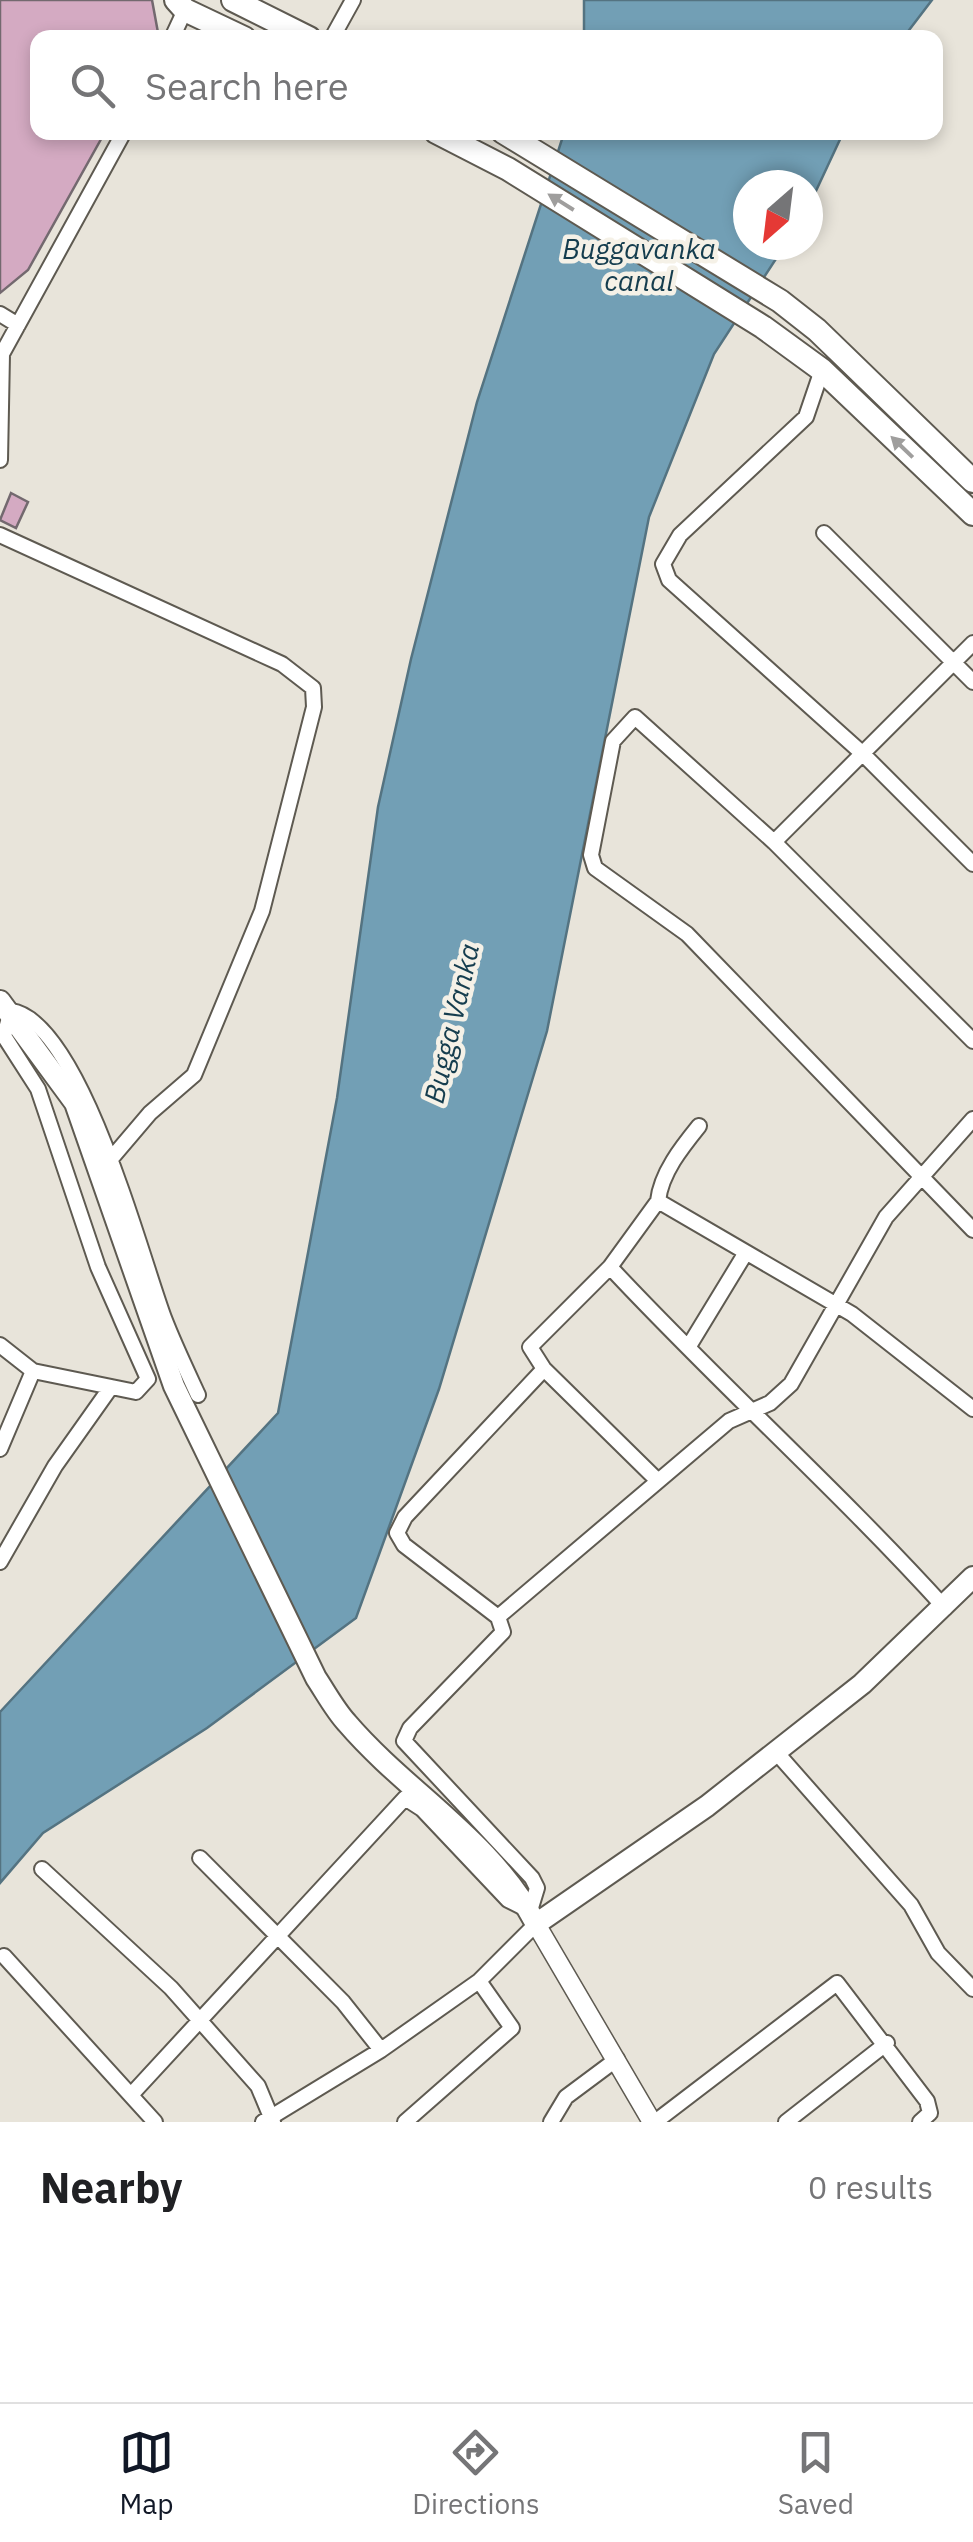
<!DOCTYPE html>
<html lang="en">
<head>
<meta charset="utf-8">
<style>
  body { margin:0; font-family:"IBM Plex Sans",sans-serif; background:#f6f6f6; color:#202124 }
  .compass { position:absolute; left:733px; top:170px; width:90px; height:90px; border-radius:50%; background:#fff; box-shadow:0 5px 15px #0003; rotate:208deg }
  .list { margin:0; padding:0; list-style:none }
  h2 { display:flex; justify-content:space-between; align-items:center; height:130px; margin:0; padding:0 40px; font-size:42px }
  h2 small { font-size:32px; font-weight:400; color:#757577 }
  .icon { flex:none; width:55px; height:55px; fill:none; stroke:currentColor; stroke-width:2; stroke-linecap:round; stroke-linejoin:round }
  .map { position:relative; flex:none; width:973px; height:2122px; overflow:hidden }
  .search { position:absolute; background:#fff; box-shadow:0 5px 15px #0003; left:30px; right:30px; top:30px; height:110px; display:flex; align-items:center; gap:25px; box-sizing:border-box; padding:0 35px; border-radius:20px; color:#757577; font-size:38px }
  .sheet { height:280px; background:#fff }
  nav { display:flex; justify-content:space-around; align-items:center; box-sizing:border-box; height:140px; border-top:2px solid #e0e0e0; background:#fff; font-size:28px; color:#757577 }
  nav a { display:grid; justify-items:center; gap:5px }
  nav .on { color:#111827 }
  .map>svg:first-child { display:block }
  .water { fill:#729fb5; stroke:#547381; stroke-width:2.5 }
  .building { fill:#d4aac2; stroke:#73696f; stroke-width:2.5 }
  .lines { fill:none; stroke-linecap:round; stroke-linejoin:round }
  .minor-casing { stroke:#5e5a51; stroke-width:18 }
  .tertiary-casing { stroke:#5e5a51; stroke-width:21 }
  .secondary-casing { stroke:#5e5a51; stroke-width:24 }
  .primary-casing { stroke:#5e5a51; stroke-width:26 }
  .minor { stroke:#fff; stroke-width:14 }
  .tertiary { stroke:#fff; stroke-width:18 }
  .secondary { stroke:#fff; stroke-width:20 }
  .primary { stroke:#fff; stroke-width:22 }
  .oneway { fill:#9f9e9d }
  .labels { text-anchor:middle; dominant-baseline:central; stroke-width:9; stroke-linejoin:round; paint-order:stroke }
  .water-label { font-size:28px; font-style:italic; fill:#153d4e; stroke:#f5f1e7 }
</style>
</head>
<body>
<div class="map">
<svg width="973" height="2122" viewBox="0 0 973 2122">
  <rect width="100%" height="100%" fill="#e8e4da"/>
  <path class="water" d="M584,0h348l-29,38 -319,-1z
    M564,133h279l-35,75v-23h-60v60h37l-71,109 -65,163 -102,514 -108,358 -83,229 -149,110 -164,105 -43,50v-171l278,-299 59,-315 41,-291 33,-148 66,-257z"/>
  <path class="building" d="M0,0h152l7,38h-121v94h67l-77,138 -28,23z
    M11,493l17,9 -12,26 -16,-8z"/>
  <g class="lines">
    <g class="minor-casing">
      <path id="minor" d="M172,38l13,-28
        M332,38l21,-38
        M0,314l18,11
        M822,370l-16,47 -126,118 -17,29 6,16 194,174 110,110
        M0,460l2,-106 122,-222
        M824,533l149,149
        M0,535l282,129 31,24 1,19 -52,204 -68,164 -44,38 -40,47
        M774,842l199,-199
        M973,1041l-199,-199 -139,-125 -22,24 -22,114 4,13 92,66 286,296
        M658,1201l194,113 121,95
        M610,1267c109,117 228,223 335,341
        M0,1345l33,26 103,21 12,-13 -50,-112 -60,-178 -34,-53 7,-25c69,9 130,246 153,307 10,26 22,51 34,77
        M689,1346l56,-92
        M0,1449l33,-78
        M656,1479l-112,-110 -14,-22 80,-80 48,-66c3,-28 24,-54 41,-75
        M0,1562l55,-96 56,-79
        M498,1617l231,-196 41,-18 21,-19 95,-167 87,-98
        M776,1752l135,153 27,48 35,36
        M200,1858l143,144 38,48
        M42,1869l129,119 87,98 15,36
        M4,1956l151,166
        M131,2095l274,-297 17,11 86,91 22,11 7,-23 -5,-10 -128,-137 6,-13 93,-96 -5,-15 -94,-72 -7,-12 8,-16 139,-148
        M263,2122l118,-72 98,-69 57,-57
        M405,2122l107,-94 -33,-47
        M551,2122l15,-25 51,-38
        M655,2122l182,-139 90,118 3,12 -10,9
        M786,2122l101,-79"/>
    </g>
    <g class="tertiary-casing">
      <path id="tertiary" d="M536,1924l116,198"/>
    </g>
    <g class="secondary-casing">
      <path id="secondary" d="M0,1001l75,102 99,283 142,292c10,15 19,32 31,45 60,70 145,117 189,201l171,-118 155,-122 111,-107"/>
    </g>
    <g class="primary-casing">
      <path id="primary" d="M176,0l9,10 59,28
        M233,0l76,38
        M436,132l72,37 255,158 59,43 151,144
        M503,132l277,169 37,29 156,151"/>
    </g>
    <use href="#minor" class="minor"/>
    <use href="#tertiary" class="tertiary"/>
    <use href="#secondary" class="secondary"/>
    <use href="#primary" class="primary"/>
  </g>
  <defs><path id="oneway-solid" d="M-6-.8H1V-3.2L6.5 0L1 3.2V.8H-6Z" transform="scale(2.5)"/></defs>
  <g class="oneway">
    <use href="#oneway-solid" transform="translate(561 202) rotate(-148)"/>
    <use href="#oneway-solid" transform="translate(902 447) rotate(-136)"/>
  </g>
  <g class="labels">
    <g class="water-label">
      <text x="639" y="248">Buggavanka<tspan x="639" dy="32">canal</tspan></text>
      <text transform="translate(451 1023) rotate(-77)">Bugga Vanka</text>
    </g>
  </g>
</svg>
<svg class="compass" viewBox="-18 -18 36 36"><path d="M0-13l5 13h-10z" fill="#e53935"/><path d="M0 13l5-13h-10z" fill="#757577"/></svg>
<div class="search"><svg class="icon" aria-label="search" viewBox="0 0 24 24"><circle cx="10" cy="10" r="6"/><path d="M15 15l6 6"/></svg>Search here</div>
</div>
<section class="sheet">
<h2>Nearby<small>0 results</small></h2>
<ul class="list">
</ul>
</section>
<nav>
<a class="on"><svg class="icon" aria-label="map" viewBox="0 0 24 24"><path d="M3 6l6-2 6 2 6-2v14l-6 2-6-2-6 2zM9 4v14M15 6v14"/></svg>Map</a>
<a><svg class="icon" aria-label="directions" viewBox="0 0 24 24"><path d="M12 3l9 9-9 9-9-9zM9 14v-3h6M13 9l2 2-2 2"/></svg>Directions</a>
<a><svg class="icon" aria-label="saved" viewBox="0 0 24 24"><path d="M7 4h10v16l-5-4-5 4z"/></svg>Saved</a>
</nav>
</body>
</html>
